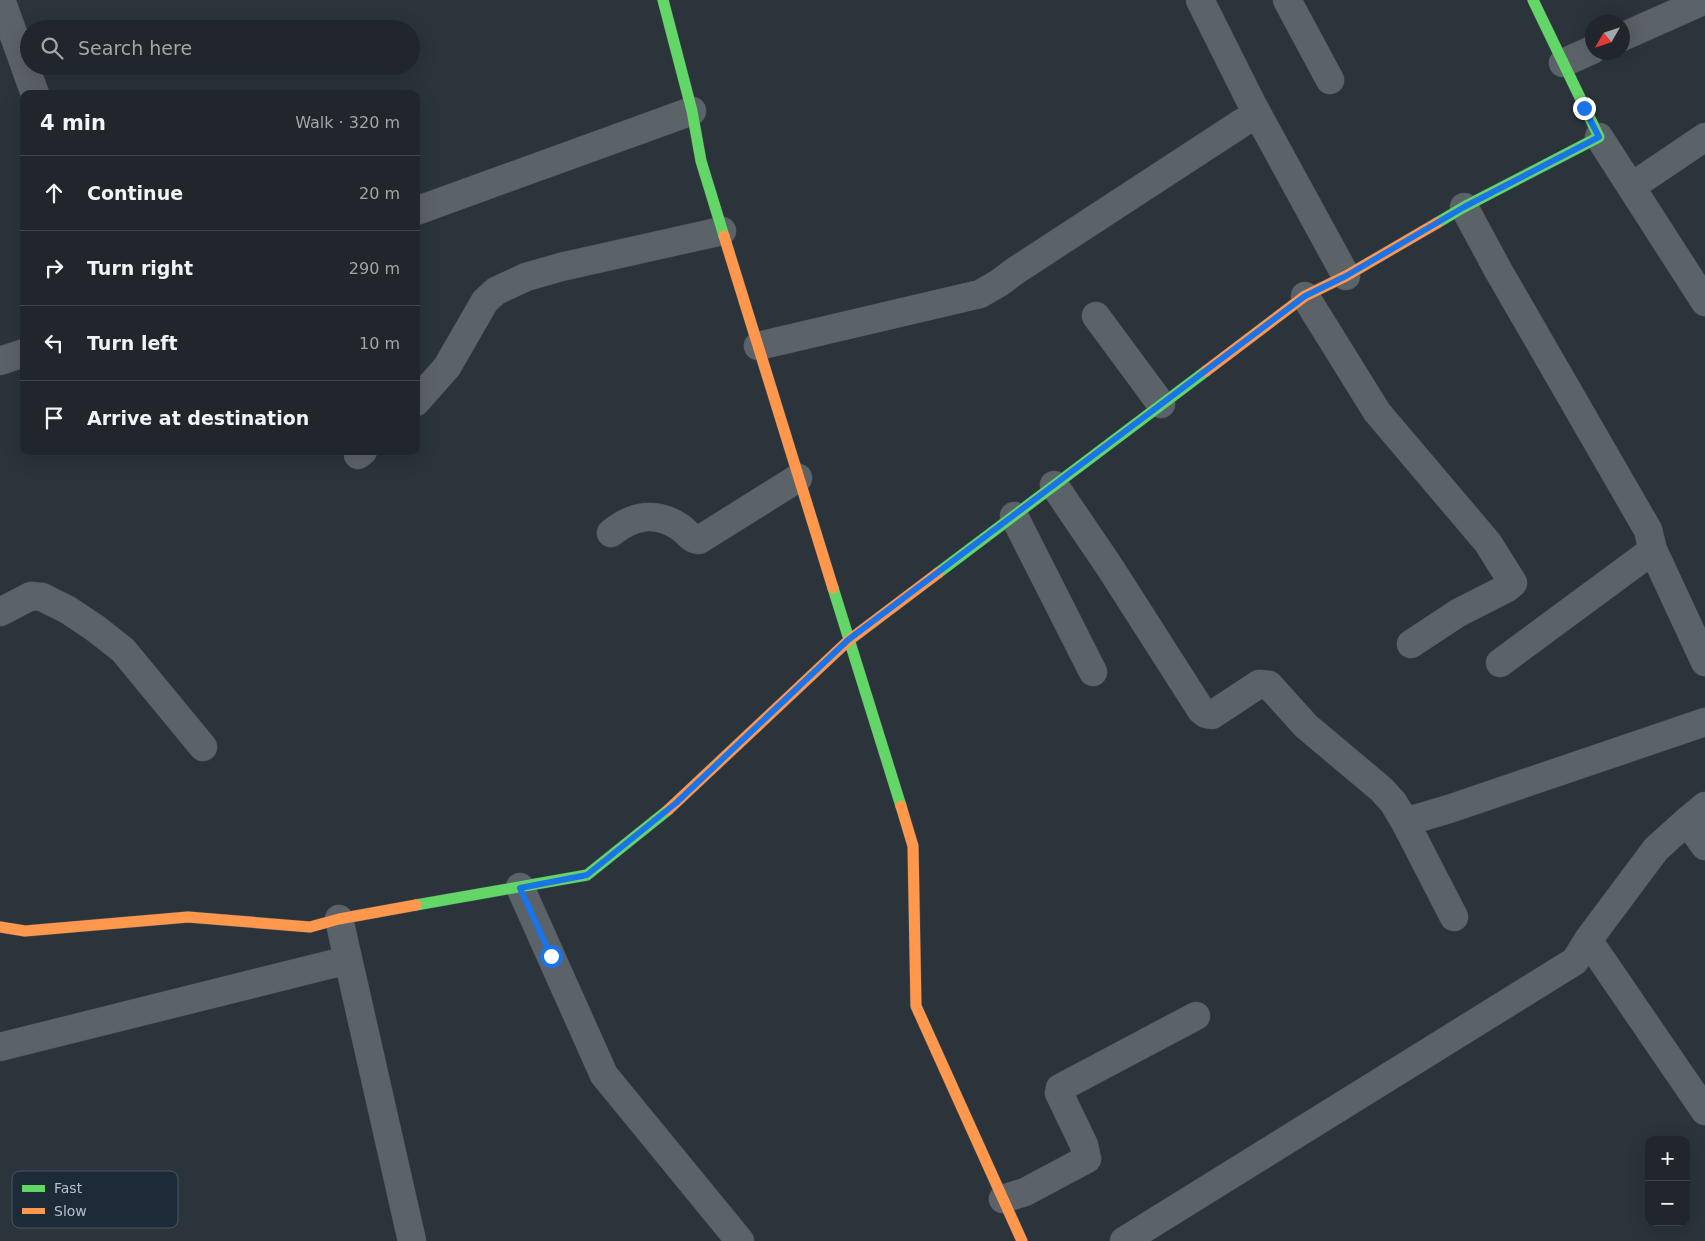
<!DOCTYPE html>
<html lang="en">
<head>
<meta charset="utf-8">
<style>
  body { margin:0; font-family:"DejaVu Sans",sans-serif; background:#282e34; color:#f1f3f6 }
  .controls { position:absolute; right:15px; bottom:15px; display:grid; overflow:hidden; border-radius:10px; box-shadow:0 5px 20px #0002 }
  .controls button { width:45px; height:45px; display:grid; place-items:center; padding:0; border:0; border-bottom:1px solid #3d4348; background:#20262c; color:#f1f3f6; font:25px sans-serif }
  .compass { position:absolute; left:1585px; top:15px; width:45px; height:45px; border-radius:50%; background:#20262c; box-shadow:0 5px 20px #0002; rotate:231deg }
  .stop { position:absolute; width:15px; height:15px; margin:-11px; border:4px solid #1a73e8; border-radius:50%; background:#fff }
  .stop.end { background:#1a73e8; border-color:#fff; box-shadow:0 1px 5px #0008 }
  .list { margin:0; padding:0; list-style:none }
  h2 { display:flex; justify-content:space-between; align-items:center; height:65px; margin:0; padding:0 20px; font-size:21px }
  h2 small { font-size:16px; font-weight:400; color:#a2a5a9 }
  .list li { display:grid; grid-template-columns:32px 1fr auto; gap:15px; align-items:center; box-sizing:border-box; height:75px; padding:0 20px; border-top:1px solid #3d4348 }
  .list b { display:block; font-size:19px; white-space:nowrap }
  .list em { font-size:16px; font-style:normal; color:#a2a5a9 }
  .icon { flex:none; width:28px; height:28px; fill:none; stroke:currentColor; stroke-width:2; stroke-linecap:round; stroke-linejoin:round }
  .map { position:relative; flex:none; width:1705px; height:1241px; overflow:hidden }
  .search { position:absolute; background:#20262c; box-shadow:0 5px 20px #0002; left:20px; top:20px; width:400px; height:55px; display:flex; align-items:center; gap:12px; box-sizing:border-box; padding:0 18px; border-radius:28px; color:#a2a5a9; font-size:19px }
  .panel { position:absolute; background:#20262c; box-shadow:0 5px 20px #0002; left:20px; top:90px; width:400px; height:365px; border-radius:10px }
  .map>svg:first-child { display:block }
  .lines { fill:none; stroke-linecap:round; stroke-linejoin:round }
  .street-casing { stroke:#494f55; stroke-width:29 }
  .fast-casing { stroke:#494f55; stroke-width:12 }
  .slow-casing { stroke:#494f55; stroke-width:12 }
  .street { stroke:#5b6268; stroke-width:28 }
  .fast { stroke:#63d668; stroke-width:11 }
  .slow { stroke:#ff974d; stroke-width:11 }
  .route { stroke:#1a73e8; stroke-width:6 }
  .key { fill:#1d2a37; stroke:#4b5764; stroke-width:1 }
  .key-label { font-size:14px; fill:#b5c0cc }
</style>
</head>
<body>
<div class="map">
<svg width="1705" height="1241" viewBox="0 0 1705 1241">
  <rect width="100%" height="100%" fill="#2b333b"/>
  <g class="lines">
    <g class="street-casing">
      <path id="street" d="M1,0l34,94
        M1200,0l52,104 94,172
        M1287,0l43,80
        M1622,37l83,-37
        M1563,63l29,-13
        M1599,137l106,165
        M1631,187l74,-50
        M1464,207l34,63 150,260 5,20 52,112
        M416,211l276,-100
        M1305,296l72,116 111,131 25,40 -6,5 -49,25 -47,31
        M1096,316l65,88
        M758,346l222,-52 19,-11 16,-12 242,-158
        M0,361l24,-8
        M416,402l31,-35 38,-66 11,-10 30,-14 35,-10 161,-36
        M358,455l5,-4
        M1054,485l55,81 92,144 5,4 6,1 47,-31 10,1 37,41 75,63 12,13 12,20 49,95
        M1014,516l79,156
        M611,533c22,-18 45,-22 69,-6 7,5 11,13 19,13l99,-62
        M0,612l31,-16 11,1 26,13 27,18 28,22 80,97
        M1500,663l153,-113
        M1687,821l18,-15
        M1405,822l44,-13 256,-87
        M520,887l84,188 136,166
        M339,919l73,322
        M1588,940l117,171
        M0,1047l348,-87
        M1003,1199l22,-7 62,-33 -3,-14 -25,-52 1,-5 136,-72
        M1124,1241l451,-280 13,-21 68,-91 31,-28 18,25"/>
    </g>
    <g class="fast-casing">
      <path id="fast" d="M663,0l29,111 9,50 23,75
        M1437,223l27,-16 135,-70 -66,-137
        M938,573l268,-202
        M833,588l68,218
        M416,905l171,-30 81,-65"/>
    </g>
    <g class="slow-casing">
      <path id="slow" d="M724,236l109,352
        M1206,371l99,-75 41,-20 91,-53
        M901,806l12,40 3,160 106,235
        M668,810l180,-169 90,-68
        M0,927l25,4 163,-14 122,10 29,-8 77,-14"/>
    </g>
    <use href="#street" class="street"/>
    <use href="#fast" class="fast"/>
    <use href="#slow" class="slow"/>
  </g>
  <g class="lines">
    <path class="route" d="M551,956l-31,-68 67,-13 89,-72 172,-163 457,-344 41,-20 118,-69 135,-70 -15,-29"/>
  </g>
  <rect x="12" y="1171" width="166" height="57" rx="8" class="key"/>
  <rect x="22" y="1185" width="23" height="7" fill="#63d668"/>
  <rect x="22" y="1208" width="23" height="6" fill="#ff974d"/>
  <g class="key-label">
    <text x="54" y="1193">Fast</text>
    <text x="54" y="1216">Slow</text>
  </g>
</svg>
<div class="controls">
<button>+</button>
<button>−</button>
</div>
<svg class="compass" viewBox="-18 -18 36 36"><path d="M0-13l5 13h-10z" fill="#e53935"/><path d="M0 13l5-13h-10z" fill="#a2a5a9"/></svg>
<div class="stop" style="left:551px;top:956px"></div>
<div class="stop end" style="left:1584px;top:108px"></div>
<div class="search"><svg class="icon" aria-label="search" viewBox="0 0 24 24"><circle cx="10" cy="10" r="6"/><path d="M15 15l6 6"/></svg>Search here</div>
<section class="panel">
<h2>4 min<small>Walk · 320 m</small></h2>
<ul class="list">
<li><svg class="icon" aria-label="ahead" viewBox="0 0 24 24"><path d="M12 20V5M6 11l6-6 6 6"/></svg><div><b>Continue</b></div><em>20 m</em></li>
<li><svg class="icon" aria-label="right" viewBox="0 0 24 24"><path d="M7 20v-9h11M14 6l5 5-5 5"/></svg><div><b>Turn right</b></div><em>290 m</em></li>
<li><svg class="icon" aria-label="left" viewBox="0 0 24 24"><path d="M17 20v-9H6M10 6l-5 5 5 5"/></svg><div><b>Turn left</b></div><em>10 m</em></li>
<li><svg class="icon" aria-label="arrive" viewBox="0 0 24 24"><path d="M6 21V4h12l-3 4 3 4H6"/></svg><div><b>Arrive at destination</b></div></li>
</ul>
</section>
</div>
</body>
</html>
